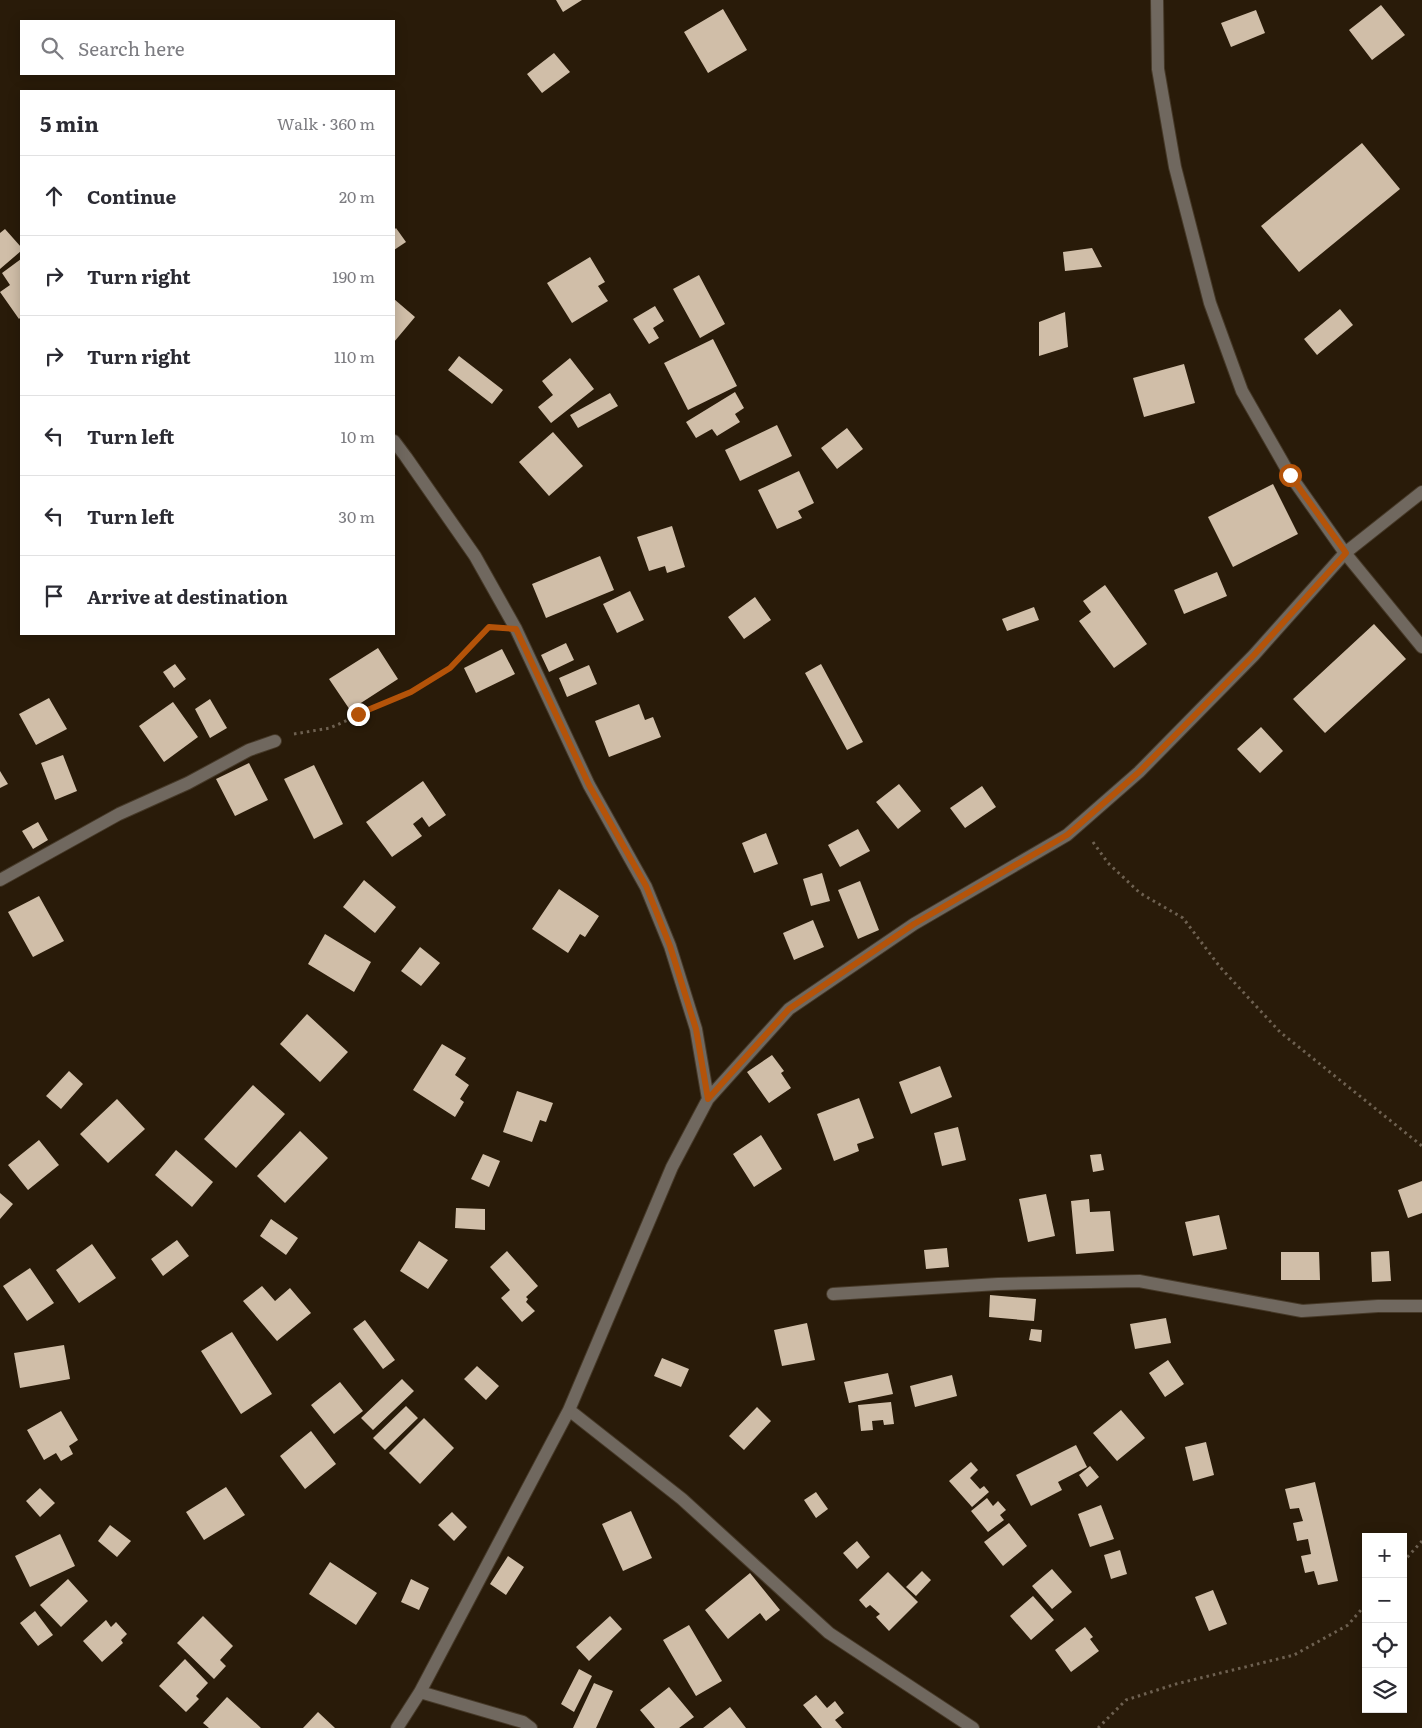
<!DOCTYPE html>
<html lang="en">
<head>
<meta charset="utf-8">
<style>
  body { margin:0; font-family:Literata,serif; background:#f2f2f3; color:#2b2b33 }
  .controls { position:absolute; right:15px; bottom:15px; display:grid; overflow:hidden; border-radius:0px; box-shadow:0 2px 12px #0003 }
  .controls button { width:45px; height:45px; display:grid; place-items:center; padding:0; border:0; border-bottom:1px solid #e1e1e2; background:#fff; color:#2b2b33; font:25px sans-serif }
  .stop { position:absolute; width:15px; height:15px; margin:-11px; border:4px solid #b45309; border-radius:50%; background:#fff }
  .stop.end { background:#b45309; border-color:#fff; box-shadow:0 1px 5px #0008 }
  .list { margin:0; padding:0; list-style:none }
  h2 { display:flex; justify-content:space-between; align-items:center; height:65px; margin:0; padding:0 20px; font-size:21px }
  h2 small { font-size:16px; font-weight:400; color:#7c7c81 }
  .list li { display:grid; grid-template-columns:32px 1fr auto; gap:15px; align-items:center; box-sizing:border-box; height:80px; padding:0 20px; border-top:1px solid #e1e1e2 }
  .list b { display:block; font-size:19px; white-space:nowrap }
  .list em { font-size:16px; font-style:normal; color:#7c7c81 }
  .icon { flex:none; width:28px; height:28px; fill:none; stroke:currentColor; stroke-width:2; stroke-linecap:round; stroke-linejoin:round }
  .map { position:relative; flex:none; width:1422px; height:1728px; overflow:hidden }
  .search { position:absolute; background:#fff; box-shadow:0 2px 12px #0003; left:20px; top:20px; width:375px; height:55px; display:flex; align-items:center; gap:12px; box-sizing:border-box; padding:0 18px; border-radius:0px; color:#7c7c81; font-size:19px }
  .panel { position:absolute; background:#fff; box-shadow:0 2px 12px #0003; left:20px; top:90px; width:375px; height:545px; border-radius:0px }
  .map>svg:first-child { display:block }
  .building { fill:#d0bea8 }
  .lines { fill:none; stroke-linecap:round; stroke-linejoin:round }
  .minor-casing { stroke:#463928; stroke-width:14 }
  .path { stroke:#6e6151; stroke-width:3; stroke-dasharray:2.5 4; stroke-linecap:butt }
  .minor { stroke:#70685f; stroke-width:12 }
  .route { stroke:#b45309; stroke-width:6 }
</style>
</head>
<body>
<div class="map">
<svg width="1422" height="1728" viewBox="0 0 1422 1728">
  <rect width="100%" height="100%" fill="#291b09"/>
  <path class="building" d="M556,0h26l-19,12z
    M1381,5l24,30 -33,25 -23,-30z
    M723,9l24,41 -39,23 -24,-41z
    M1256,10l9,23 -34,14 -10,-24z
    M554,53l16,19 -28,21 -15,-19z
    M1362,143l38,46 -101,83 -38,-46z
    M396,228l10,14 -12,8v-20z
    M5,229l16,18v4l-21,18v-36z
    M1092,248l10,19 -37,4 -2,-19z
    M590,257l15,25 -7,4 10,15 -36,22 -25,-40z
    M21,259v58l-2,2 -19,-27 10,-7 -8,-12z
    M699,275l26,49 -25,14 -27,-49z
    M394,299l21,18 -21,25z
    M655,306l9,15 -11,7 6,10 -10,6 -16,-25z
    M1340,309l13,16 -36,30 -13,-16z
    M1065,312l3,35 -29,9v-34z
    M713,339l24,47 -49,24 -24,-47z
    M459,356l44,34 -11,14 -44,-34z
    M570,358l24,31 -43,34 -13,-16 15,-12 -11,-14z
    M1184,364l11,39 -51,14 -11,-39z
    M735,392l9,16 -9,6 5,8 -23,14 -5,-7 -16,9 -10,-16z
    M610,393l8,13 -40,22 -8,-13z
    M777,425l15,31 -52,25 -15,-31z
    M847,428l16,21 -26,20 -16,-21z
    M553,432l30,34 -34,30 -30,-34z
    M799,471l15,32 -16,8 4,7 -25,11 -19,-39z
    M1273,484l25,50 -65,33 -25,-50z
    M672,526l13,41 -18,6 -2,-7 -16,5 -12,-34z
    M600,556l14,34 -68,28 -14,-34z
    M1217,572l10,24 -43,18 -10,-24z
    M1105,585l42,59 -33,24 -35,-47 12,-9 -8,-11z
    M630,591l14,29 -27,13 -14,-29z
    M755,597l16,23 -27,19 -16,-22z
    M1034,607l5,13 -32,11 -5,-12z
    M1374,624l32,35 -81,74 -32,-34z
    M566,643l8,17 -25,12 -8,-17z
    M378,648l20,31 -48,31 -21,-31z
    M502,649l13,25 -39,19 -12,-25z
    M175,664l11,15 -12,9 -11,-16z
    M821,664l42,78 -16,8 -42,-77z
    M589,665l8,19 -30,13 -8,-19z
    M49,698l18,31 -31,16 -17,-31z
    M210,699l17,29 -17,10 -15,-29z
    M173,702l25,35 -34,25 -25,-36z
    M639,704l6,16 8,-3 8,20 -52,20 -14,-36z
    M1261,727l22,24 -23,22 -23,-24z
    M63,755l14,36 -22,9 -14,-37z
    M249,763l19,37 -33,16 -19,-37z
    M314,765l29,59 -29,15 -30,-60z
    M0,771l8,13 -8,4z
    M423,781l23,34 -17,12 -7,-10 -9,7 9,12 -30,21 -26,-35z
    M899,784l22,27 -23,18 -22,-27z
    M982,786l14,21 -31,21 -15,-20z
    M38,822l10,18 -15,9 -11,-18z
    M858,829l12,22 -30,16 -12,-22z
    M766,833l12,31 -24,9 -12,-30z
    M822,873l8,28 -19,5 -8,-27z
    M364,880l32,27 -21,26 -32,-26z
    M860,881l19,49 -21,9 -20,-49z
    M559,889l40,27 -14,21 -5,-3 -12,19 -36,-24z
    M39,896l25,45 -31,16 -25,-45z
    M813,920l11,27 -30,13 -11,-27z
    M325,934l46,28 -17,30 -46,-28z
    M420,947l20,16 -19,23 -20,-15z
    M307,1014l41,38 -28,30 -40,-38z
    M442,1044l24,14 -11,17 14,10 -9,14 4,3 -9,15 -42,-27z
    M772,1055l12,16 -3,2 10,15 -22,15 -22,-31z
    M940,1066l12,31 -41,17 -12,-32z
    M69,1071l14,13 -22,25 -15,-13z
    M253,1085l32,29 -49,54 -32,-29z
    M517,1091l36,12 -7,19 -6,-2 -8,22 -29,-10z
    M859,1098l15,40 -17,6 2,7 -25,10 -17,-47z
    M117,1099l28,30 -37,34 -28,-29z
    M958,1127l8,33 -24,6 -8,-33z
    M300,1131l28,27 -43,45 -28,-27z
    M761,1135l21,34 -28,18 -21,-33z
    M39,1140l20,25 -31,25 -20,-25z
    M176,1150l37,32 -21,25 -37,-32z
    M483,1154l17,7 -11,26 -18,-8z
    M1101,1154l3,16 -11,2 -3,-17z
    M1422,1181v32l-14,5 -10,-28z
    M0,1193l13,11 -13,15z
    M1046,1194l9,42 -27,6 -9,-43z
    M1089,1199l1,13 20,-1 4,40 -38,3 -5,-53z
    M456,1208l29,1v21l-30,-2z
    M1219,1215l8,34 -34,7 -8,-34z
    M271,1219l27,19 -12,17 -26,-19z
    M177,1240l12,16 -26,20 -12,-17z
    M419,1241l29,19 -20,29 -28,-18z
    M92,1244l24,34 -37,25 -23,-33z
    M947,1248l2,19 -23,2 -2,-19z
    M507,1251l31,35 -12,11 2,2 -2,3 9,9 -13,11 -21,-24 9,-8 -20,-23z
    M1389,1251l2,30 -19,1 -1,-30z
    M1281,1252h38l1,28h-39z
    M30,1268l24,35 -27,18 -24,-35z
    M262,1286l13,15 15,-13 21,25 -34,28 -34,-40z
    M990,1295l46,4 -2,22 -45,-4z
    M1166,1318l5,25 -36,6 -5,-25z
    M365,1320l30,40 -12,9 -30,-40z
    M807,1323l8,37 -33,6 -8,-36z
    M1031,1329l11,1 -1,12 -12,-2z
    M232,1332l40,62 -31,20 -40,-63z
    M64,1345l6,34 -50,9 -6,-35z
    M662,1358l27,11 -8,18 -27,-11z
    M1168,1360l16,24 -19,13 -16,-24z
    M477,1366l22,20 -13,14 -22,-21z
    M888,1373l5,21 -44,9 -5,-21z
    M952,1375l5,21 -42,11 -5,-21z
    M402,1379l12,12 -41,39 -12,-12z
    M340,1382l23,29 -29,23 -23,-29z
    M891,1402l3,22 -10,1 -1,-5 -11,1 1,9 -12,1 -3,-26z
    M406,1406l12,12 -33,32 -12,-12z
    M757,1407l14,14 -27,29 -15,-14z
    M1121,1410l24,28 -28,23 -24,-28z
    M61,1411l17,29 -9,6 4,8 -12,7 -5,-8 -12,7 -17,-30z
    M424,1418l30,30 -34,36 -31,-31z
    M311,1431l25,33 -31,25 -25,-33z
    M1206,1442l8,33 -21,6 -8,-34z
    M1076,1445l11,22 -29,15 4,8 -31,16 -15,-31z
    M971,1462l7,8 -8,8 10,11 4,-3 5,6 -17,15 -23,-26z
    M1090,1466l9,11 -12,10 -8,-12z
    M1315,1482l23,99 -20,4 -4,-14 -9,2 -4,-17 10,-2 -3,-15 -11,2 -4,-18 10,-2 -4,-13 -9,1 -5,-20z
    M226,1487l19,28 -41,25 -18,-28z
    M40,1488l15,15 -15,14 -14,-16z
    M816,1492l12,17 -12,9 -12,-18z
    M987,1498l6,8 5,-5 8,9 -6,5 4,5 -16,12 -17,-21z
    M1101,1505l13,34 -24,8 -12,-33z
    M631,1511l21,47 -29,13 -21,-47z
    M452,1512l15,15 -13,14 -16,-16z
    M1009,1523l18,23 -24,20 -19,-24z
    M110,1525l21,16 -14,16 -19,-16z
    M60,1534l15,32 -45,21 -15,-31z
    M857,1541l13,16 -13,12 -14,-16z
    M1120,1550l7,24 -16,5 -7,-24z
    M508,1556l16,11 -18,28 -16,-11z
    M330,1562l47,31 -21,32 -47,-31z
    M1052,1569l20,23 -20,17 -20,-23z
    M922,1571l9,9 -15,16 -10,-9z
    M888,1572l30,30 -29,29 -13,-14 4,-3 -10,-9 -4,3 -7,-8z
    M750,1573l30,37 -14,11 -6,-8 -32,26 -23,-29z
    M68,1579l20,22 -27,26 -21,-22z
    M411,1579l18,9 -10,22 -18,-8z
    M1213,1590l14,34 -18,7 -14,-34z
    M1033,1596l21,24 -23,20 -21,-24z
    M35,1611l18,24 -15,11 -18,-23z
    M203,1616l30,30 -13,14 6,6 -12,13 -37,-36z
    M610,1616l12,13 -33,32 -13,-14z
    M106,1620l5,7 5,-5 11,12 -6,6 2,3 -21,19 -19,-21z
    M689,1625l33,56 -26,15 -33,-56z
    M1085,1627l8,10 -3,2 9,12 -28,21 -16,-22z
    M185,1659l23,24 -12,13 3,3 -13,13 -27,-26z
    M579,1669l13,7 -18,36 -13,-8z
    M594,1683l19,8 -17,37h-23z
    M669,1687l25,30 -15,11h-24l-15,-18z
    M816,1695l11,13 8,-7 9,12 -9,7 7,8h-20l-19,-23z
    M227,1697l34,31h-52l-6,-5z
    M730,1707l16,21h-43z
    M318,1712l17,16h-32z"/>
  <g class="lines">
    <g class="minor-casing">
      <path id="minor" d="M1157,0l1,69 17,98 35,136 32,88 48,84 55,78 77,94
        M394,441l12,16 69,99 41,73 73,156 57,102 24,59 26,83 12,70
        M0,880l119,-66 69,-31 61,-33 26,-9
        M833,1294l165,-10 141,-3 163,30 76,-5h44
        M569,1410l113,89 147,134 144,95
        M420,1692l103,30 8,6
        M397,1728l23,-36 149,-282 103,-243 36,-68 81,-90 125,-85 153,-89 72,-63 115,-117 91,-102 77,-61"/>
    </g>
    <path class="path" d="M294,734l36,-6 81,-36 39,-24 40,-41
      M1093,842l15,21 32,30 43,25 37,49 60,65 142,114
      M1403,1562l19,-21
      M1098,1728l28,-28 50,-16 118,-29 54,-30 18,-21"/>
    <use href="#minor" class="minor"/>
  </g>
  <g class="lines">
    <path class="route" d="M358,714l53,-22 39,-24 39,-41 27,2 73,156 57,101 24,60 26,83 12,70 81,-90 125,-85 153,-89 13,-11 59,-52 115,-117 92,-102 -56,-78"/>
  </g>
</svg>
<div class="controls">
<button>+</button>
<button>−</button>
<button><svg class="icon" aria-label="locate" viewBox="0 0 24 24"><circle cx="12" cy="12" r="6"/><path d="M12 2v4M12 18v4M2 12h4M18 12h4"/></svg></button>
<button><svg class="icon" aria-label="layers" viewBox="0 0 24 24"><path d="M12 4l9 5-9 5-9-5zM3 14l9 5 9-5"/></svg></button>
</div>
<div class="stop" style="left:1290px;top:475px"></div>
<div class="stop end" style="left:358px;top:714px"></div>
<div class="search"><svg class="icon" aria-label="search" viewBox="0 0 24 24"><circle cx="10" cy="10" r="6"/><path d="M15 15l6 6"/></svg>Search here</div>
<section class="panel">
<h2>5 min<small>Walk · 360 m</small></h2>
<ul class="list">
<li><svg class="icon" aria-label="ahead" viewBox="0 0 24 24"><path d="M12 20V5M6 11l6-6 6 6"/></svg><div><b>Continue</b></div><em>20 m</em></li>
<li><svg class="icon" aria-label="right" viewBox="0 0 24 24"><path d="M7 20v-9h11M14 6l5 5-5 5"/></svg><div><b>Turn right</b></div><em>190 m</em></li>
<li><svg class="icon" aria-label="right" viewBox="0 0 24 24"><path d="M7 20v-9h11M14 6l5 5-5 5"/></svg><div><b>Turn right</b></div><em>110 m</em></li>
<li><svg class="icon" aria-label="left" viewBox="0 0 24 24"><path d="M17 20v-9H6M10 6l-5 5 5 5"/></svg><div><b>Turn left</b></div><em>10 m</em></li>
<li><svg class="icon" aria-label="left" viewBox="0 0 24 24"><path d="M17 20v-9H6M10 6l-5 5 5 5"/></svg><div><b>Turn left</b></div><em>30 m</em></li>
<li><svg class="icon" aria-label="arrive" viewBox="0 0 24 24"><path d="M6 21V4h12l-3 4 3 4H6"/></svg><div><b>Arrive at destination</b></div></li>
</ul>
</section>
</div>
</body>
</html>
